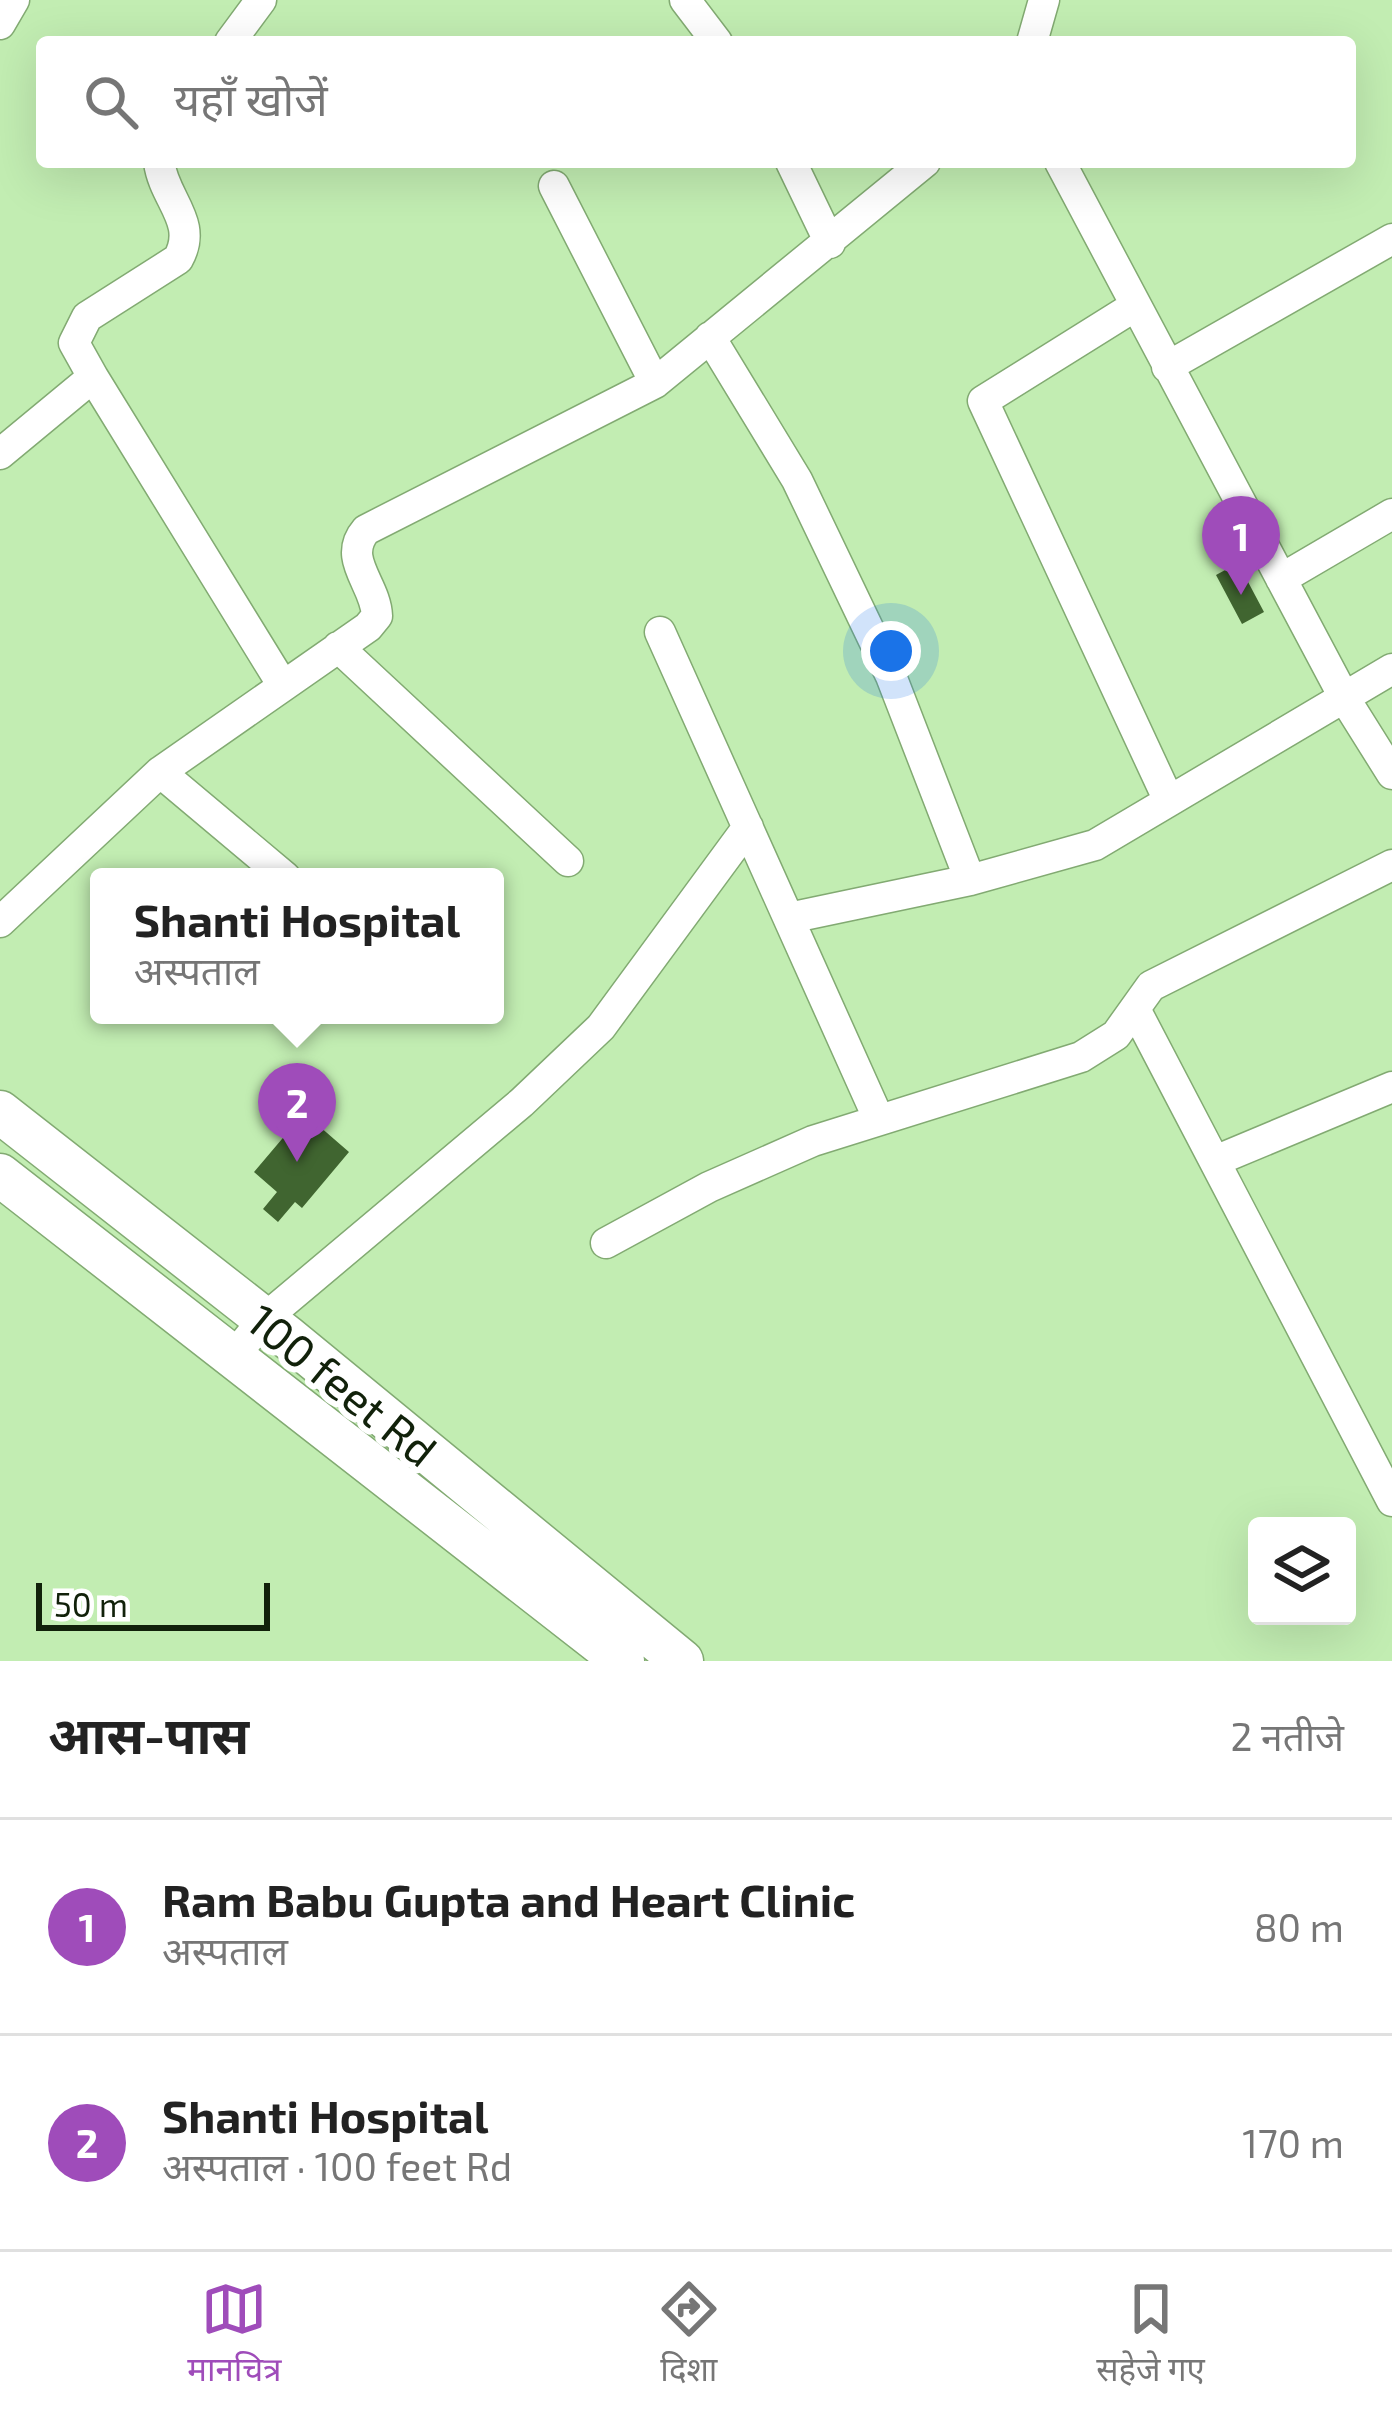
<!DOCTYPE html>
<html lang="hi">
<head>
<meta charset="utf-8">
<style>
  body { margin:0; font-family:"Exo 2","Noto Sans Devanagari",sans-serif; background:#f6f6f6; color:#222 }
  .controls { position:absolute; right:36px; bottom:36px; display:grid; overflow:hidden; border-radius:12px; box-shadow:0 12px 48px #0002 }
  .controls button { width:108px; height:108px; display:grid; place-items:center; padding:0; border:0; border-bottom:3px solid #e0e0e0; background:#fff; color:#222; font:60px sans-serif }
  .scale { position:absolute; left:36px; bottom:30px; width:234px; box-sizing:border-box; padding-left:12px; border:6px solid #11210a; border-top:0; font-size:33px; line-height:42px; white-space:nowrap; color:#11210a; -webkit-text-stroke:9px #fff; paint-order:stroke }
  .you { position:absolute; left:891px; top:651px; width:42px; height:42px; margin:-30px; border:9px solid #fff; border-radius:50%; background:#1a73e8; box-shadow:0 0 0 18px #1a73e833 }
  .badge { display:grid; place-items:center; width:78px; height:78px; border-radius:50%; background:#9f4cba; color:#fff; font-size:39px; font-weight:700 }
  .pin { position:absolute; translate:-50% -99px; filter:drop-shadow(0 3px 6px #0008) }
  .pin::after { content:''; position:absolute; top:63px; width:42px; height:36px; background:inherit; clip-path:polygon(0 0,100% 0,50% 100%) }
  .popup { position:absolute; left:90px; top:868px; width:414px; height:156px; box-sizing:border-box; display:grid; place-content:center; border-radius:12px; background:#fff; filter:drop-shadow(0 3px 9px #0005); font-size:39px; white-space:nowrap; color:#767676 }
  .popup b { font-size:45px; color:#222 }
  .popup::after { content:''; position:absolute; left:50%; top:100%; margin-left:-24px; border:24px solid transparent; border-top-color:#fff }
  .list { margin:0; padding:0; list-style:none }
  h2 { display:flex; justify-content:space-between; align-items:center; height:156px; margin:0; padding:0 48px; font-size:51px }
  h2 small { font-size:39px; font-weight:400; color:#767676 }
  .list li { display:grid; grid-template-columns:78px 1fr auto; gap:36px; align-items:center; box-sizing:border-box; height:216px; padding:0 48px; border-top:3px solid #e0e0e0 }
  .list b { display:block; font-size:45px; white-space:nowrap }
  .list p { margin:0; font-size:39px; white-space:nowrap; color:#767676 }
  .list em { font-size:39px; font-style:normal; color:#767676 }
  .icon { flex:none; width:66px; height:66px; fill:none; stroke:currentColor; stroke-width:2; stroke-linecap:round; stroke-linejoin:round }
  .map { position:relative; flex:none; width:1392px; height:1661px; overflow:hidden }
  .search { position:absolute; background:#fff; box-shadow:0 12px 48px #0002; left:36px; right:36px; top:36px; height:132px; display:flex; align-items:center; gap:30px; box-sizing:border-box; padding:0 42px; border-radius:12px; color:#767676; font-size:45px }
  .sheet { height:588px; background:#fff }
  nav { display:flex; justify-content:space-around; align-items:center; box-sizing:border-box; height:168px; border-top:3px solid #e0e0e0; background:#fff; font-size:33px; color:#767676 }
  nav a { display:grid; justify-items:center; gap:6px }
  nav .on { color:#9f4cba }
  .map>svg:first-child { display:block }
  .building { fill:#406530 }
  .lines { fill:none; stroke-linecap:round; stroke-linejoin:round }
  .street-casing { stroke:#82aa72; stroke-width:33 }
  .secondary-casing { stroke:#82aa72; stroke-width:45 }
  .street { stroke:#fff; stroke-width:30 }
  .secondary { stroke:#fff; stroke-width:42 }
  .labels { text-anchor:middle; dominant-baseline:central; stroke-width:12; stroke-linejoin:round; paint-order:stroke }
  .street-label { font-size:45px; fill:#11210a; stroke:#fff }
</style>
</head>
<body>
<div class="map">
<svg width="1392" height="1661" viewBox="0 0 1392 1661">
  <rect width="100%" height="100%" fill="#c2edb2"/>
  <path class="building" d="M1238,563l26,49 -22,12 -26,-49z
    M304,1113l45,39 -47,56 -7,-6 -17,20 -15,-13 14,-17 -23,-20z"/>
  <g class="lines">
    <g class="street-casing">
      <path id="street" d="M685,0l32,42
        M0,24l14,-24
        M230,42l31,-42
        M1032,42l12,-42
        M791,162l39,81
        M1060,162l285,537 47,75
        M554,186l101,197
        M1135,306l-152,95 186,400
        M710,337l87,143 94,196 79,204
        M1167,367l225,-128
        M93,377l-19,-34 13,-26 91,-58c21,-37 -14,-59 -19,-97
        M0,454l93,-77 189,307
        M1281,579l111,-65
        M660,632l219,488
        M338,647l230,214
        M160,772l125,105
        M789,918l181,-38 125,-35 297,-176
        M0,922l160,-150 208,-145 9,-11c-1,-32 -36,-57 -11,-86l289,-147 270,-221
        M1135,1009l257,492
        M1215,1161l177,-74
        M606,1243l103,-56 104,-46 268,-84 35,-22 35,-49 241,-121
        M234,1356l30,-37 257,-216 80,-76 147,-200"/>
    </g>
    <g class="secondary-casing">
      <path id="secondary" d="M0,1112l286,224 396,325
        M0,1175l623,486"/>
    </g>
    <use href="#street" class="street"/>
    <use href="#secondary" class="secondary"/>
  </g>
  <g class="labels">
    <g class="street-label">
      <text transform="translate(343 1384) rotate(39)">100 feet Rd</text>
    </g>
  </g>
</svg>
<div class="controls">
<button><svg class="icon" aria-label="layers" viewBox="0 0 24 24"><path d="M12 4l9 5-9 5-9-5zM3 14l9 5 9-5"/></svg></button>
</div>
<div class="scale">50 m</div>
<div class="you"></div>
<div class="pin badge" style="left:1241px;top:595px">1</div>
<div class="pin badge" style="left:297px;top:1162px">2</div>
<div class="popup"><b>Shanti Hospital</b>अस्पताल</div>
<div class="search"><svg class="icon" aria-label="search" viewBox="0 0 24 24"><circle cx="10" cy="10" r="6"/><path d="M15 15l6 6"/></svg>यहाँ खोजें</div>
</div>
<section class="sheet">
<h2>आस-पास<small>2 नतीजे</small></h2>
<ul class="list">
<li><span class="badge">1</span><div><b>Ram Babu Gupta and Heart Clinic</b><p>अस्पताल</p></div><em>80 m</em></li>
<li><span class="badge">2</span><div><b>Shanti Hospital</b><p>अस्पताल · 100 feet Rd</p></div><em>170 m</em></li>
</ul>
</section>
<nav>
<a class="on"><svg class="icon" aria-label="map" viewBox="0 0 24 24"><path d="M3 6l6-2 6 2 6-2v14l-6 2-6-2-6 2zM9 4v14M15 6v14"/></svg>मानचित्र</a>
<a><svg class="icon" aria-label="directions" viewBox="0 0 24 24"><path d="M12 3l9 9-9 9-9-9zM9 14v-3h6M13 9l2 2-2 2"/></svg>दिशा</a>
<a><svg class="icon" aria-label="saved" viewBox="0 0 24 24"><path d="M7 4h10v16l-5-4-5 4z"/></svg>सहेजे गए</a>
</nav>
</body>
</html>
